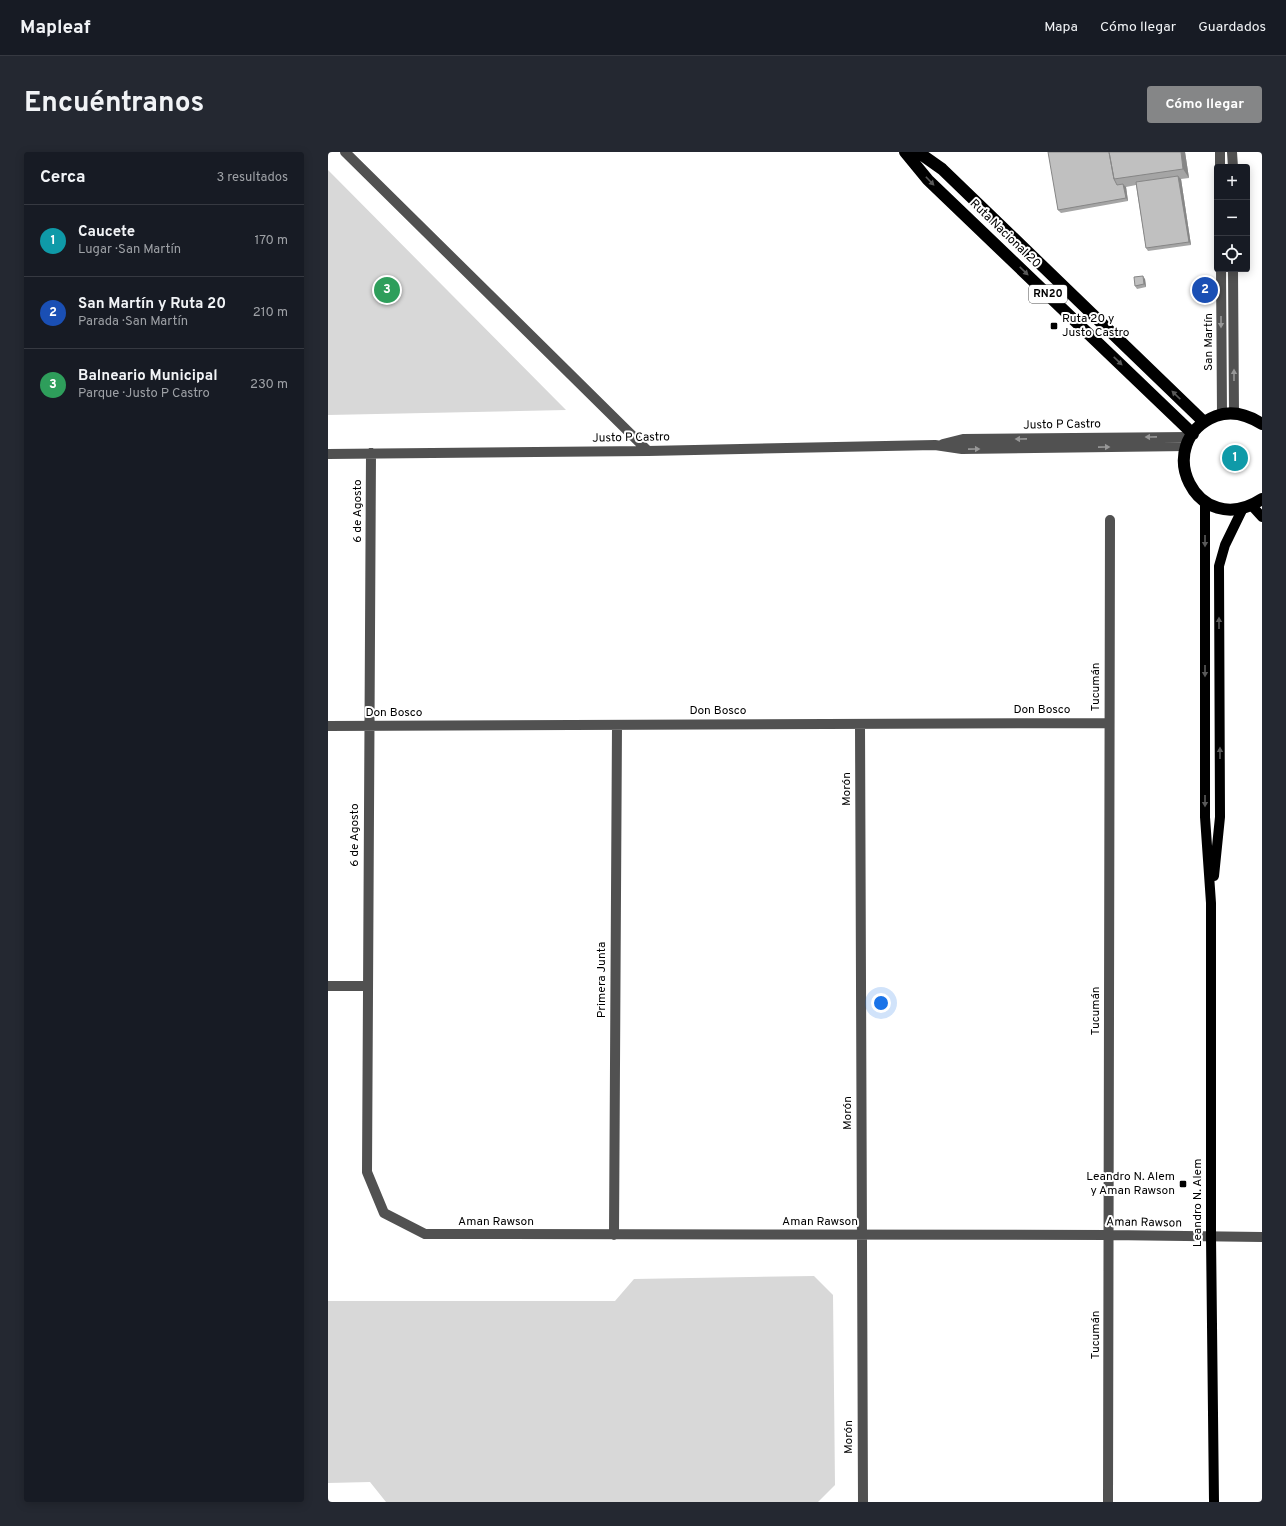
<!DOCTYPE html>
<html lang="es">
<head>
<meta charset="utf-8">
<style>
  body { margin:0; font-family:Overpass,sans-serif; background:#242831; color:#f1f3f6 }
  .controls { position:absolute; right:12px; top:12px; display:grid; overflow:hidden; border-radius:4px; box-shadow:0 2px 10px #0003 }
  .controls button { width:36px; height:36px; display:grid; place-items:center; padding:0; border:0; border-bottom:1px solid #363941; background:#171b24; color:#f1f3f6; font:20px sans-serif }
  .you { position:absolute; left:553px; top:851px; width:14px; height:14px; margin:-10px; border:3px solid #fff; border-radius:50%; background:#1a73e8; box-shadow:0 0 0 6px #1a73e833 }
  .badge { display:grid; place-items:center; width:26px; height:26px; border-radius:50%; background:#858687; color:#fff; font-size:13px; font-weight:700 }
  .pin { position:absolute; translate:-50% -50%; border:2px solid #fff; box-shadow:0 1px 4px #0006 }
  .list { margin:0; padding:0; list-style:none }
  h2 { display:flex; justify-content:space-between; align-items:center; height:52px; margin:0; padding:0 16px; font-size:17px }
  h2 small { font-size:13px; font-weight:400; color:#9ea1a6 }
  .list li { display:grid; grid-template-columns:26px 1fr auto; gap:12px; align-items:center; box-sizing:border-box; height:72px; padding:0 16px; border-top:1px solid #363941 }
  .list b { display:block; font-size:15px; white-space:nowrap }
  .list p { margin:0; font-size:13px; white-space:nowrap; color:#9ea1a6 }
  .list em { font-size:13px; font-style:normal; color:#9ea1a6 }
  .icon { flex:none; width:22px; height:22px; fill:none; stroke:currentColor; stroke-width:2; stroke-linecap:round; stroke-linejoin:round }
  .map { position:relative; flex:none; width:934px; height:1350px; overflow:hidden; border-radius:4px }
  header { display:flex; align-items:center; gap:24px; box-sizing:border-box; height:56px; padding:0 20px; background:#171b24; border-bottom:1px solid #363941 }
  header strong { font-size:19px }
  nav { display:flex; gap:22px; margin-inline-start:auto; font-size:14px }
  .intro { display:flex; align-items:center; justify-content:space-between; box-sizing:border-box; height:96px; padding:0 24px }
  h1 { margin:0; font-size:28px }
  .button { padding:10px 18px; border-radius:4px; background:#858687; color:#fff; font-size:14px; font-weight:700 }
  main { display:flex; gap:24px; padding:0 24px }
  aside { flex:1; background:#171b24; border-radius:4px; box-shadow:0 2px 10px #0003 }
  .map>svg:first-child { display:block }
  .green { fill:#d8d8d8 }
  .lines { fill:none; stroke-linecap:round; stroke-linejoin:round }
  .minor { stroke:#515151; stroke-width:10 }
  .major { stroke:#000; stroke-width:10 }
  .highway { stroke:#000; stroke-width:12 }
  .wall { fill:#a5a5a5 }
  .shaded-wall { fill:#868686 }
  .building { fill:#c0c0c0; stroke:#868686 }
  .oneway { fill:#595959 }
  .oneway2 { fill:#979797 }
  .poi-dot { fill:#000; stroke:#fff; stroke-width:1.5 }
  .labels { text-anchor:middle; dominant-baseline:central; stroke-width:4; stroke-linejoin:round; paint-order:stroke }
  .shield { fill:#fff; stroke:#4c4c4c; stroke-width:1 }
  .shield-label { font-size:11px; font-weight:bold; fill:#000 }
  .street-label { font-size:12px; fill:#000; stroke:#fff }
  .poi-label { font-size:12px; fill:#000; stroke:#fff; text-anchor:start }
</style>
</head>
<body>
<header>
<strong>Mapleaf</strong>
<nav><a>Mapa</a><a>Cómo llegar</a><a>Guardados</a></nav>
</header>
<div class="intro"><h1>Encuéntranos</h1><a class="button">Cómo llegar</a></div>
<main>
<aside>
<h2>Cerca<small>3 resultados</small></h2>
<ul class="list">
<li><span class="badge" style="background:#0f9aa8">1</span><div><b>Caucete</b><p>Lugar · San Martín</p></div><em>170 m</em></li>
<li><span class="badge" style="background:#1a4fb4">2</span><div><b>San Martín y Ruta 20</b><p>Parada · San Martín</p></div><em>210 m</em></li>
<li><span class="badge" style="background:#2e9e5b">3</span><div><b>Balneario Municipal</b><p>Parque · Justo P Castro</p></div><em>230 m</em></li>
</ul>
</aside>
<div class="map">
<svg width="934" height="1350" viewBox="0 0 934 1350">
  <rect width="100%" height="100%" fill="#fff"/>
  <path class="green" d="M0,18l238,240 -238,5z
    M486,1124l19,19 2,190 -17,17h-432l-16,-20 -42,1v-182h287l19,-22z"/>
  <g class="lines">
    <path class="minor" d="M17,0l303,299
      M892,0v15
      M904,0l1,15
      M893,117l1,145
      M905,117l1,145
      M615,292l20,-5 227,-2
      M43,301l-4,719 17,41 41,21 684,1 153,2
      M0,302l320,-3 287,-6 27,4 225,-3
      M532,572l3,778
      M0,574l781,-3
      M0,834h40
      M286,1083l3,-510
      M780,1350l2,-982"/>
    <path class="major" d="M877,350v315l6,86v334l3,265
      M924,354l10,11
      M886,724l6,-59 -1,-251 6,-21 18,-37"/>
    <path class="highway" d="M577,0l23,28 265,254
      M590,0l24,17 262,253
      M934,272c-14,-9 -30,-14 -46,-8 -66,26 -20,126 46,83"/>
  </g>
  <path class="wall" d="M721,0h136l4,26 -8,1 10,66 -43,6 -2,-3 -10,-63 -10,2 2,14 -67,12 -3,-3z
    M817,127l1,8 -9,2 -2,-3z"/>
  <path class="shaded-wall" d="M853,0h4l4,26 -6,-9z
    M850,24l3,3 10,66 -2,-3z
    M795,32l3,3 2,14 -2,-3z
    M815,124l2,3 1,8 -2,-3z"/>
  <path class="building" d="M720,0h61l5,27 3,6 6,-1 3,14 -68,12z
    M781,0h72l2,17 -69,10z
    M850,24l11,66 -43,6 -10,-66z
    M815,124l1,8 -9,2 -1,-9z"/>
  <defs><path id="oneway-solid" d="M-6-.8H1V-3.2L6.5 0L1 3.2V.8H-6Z"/></defs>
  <g class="oneway">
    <use href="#oneway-solid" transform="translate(602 29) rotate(46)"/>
    <use href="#oneway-solid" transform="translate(696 119) rotate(44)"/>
    <use href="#oneway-solid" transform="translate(790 209) rotate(44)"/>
    <use href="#oneway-solid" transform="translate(848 243) rotate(-136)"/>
    <use href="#oneway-solid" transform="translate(877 389) rotate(90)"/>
    <use href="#oneway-solid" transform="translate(891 471) rotate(-90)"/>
    <use href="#oneway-solid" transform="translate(877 519) rotate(90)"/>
    <use href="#oneway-solid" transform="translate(892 601) rotate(-90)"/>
    <use href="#oneway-solid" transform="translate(877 649) rotate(90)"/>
  </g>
  <g class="oneway2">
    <use href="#oneway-solid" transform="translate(893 170) rotate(90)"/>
    <use href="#oneway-solid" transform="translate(906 223) rotate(-90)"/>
    <use href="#oneway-solid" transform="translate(823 285) rotate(179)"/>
    <use href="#oneway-solid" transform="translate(693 287) rotate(179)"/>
    <use href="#oneway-solid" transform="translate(776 295) rotate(-1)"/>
    <use href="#oneway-solid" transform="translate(646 297) rotate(-1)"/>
  </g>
  <g class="poi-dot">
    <rect x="722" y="170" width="8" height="8" rx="2"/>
    <rect x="851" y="1028" width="8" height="8" rx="2"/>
  </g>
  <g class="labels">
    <rect class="shield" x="701" y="133" width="38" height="18" rx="3"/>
    <g class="shield-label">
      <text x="720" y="142">RN20</text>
    </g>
    <g class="street-label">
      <text transform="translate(677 82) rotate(44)">Ruta Nacional 20</text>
      <text transform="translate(881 190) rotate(-90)">San Martín</text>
      <text transform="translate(734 273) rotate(-1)">Justo P Castro</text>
      <text transform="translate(303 286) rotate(-1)">Justo P Castro</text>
      <text transform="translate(30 359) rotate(-90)">6 de Agosto</text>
      <text transform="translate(768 535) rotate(-90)">Tucumán</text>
      <text x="714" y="558">Don Bosco</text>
      <text x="390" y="559">Don Bosco</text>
      <text x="66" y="561">Don Bosco</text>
      <text transform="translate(519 637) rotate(-90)">Morón</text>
      <text transform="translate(27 683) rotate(-90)">6 de Agosto</text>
      <text transform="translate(274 828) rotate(-90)">Primera Junta</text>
      <text transform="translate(768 859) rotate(-90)">Tucumán</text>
      <text transform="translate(520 961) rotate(-90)">Morón</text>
      <text transform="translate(870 1051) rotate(-90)">Leandro N. Alem</text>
      <text x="168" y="1070">Aman Rawson</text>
      <text x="492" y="1070">Aman Rawson</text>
      <text transform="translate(816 1071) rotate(1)">Aman Rawson</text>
      <text transform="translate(768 1183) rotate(-90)">Tucumán</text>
      <text transform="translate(521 1285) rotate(-90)">Morón</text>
    </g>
    <g class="poi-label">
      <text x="734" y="167">Ruta 20 y<tspan x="734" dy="14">Justo Castro</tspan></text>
      <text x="847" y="1025" text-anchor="end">Leandro N. Alem<tspan x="847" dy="14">y Aman Rawson</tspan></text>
    </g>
  </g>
</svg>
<div class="controls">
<button>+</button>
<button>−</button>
<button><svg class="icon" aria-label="locate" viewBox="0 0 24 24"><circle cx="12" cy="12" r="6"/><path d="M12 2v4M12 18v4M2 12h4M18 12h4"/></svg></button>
</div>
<div class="you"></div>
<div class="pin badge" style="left:907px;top:306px;background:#0f9aa8">1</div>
<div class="pin badge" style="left:877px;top:138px;background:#1a4fb4">2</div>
<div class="pin badge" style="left:59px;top:138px;background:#2e9e5b">3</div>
</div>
</main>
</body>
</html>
